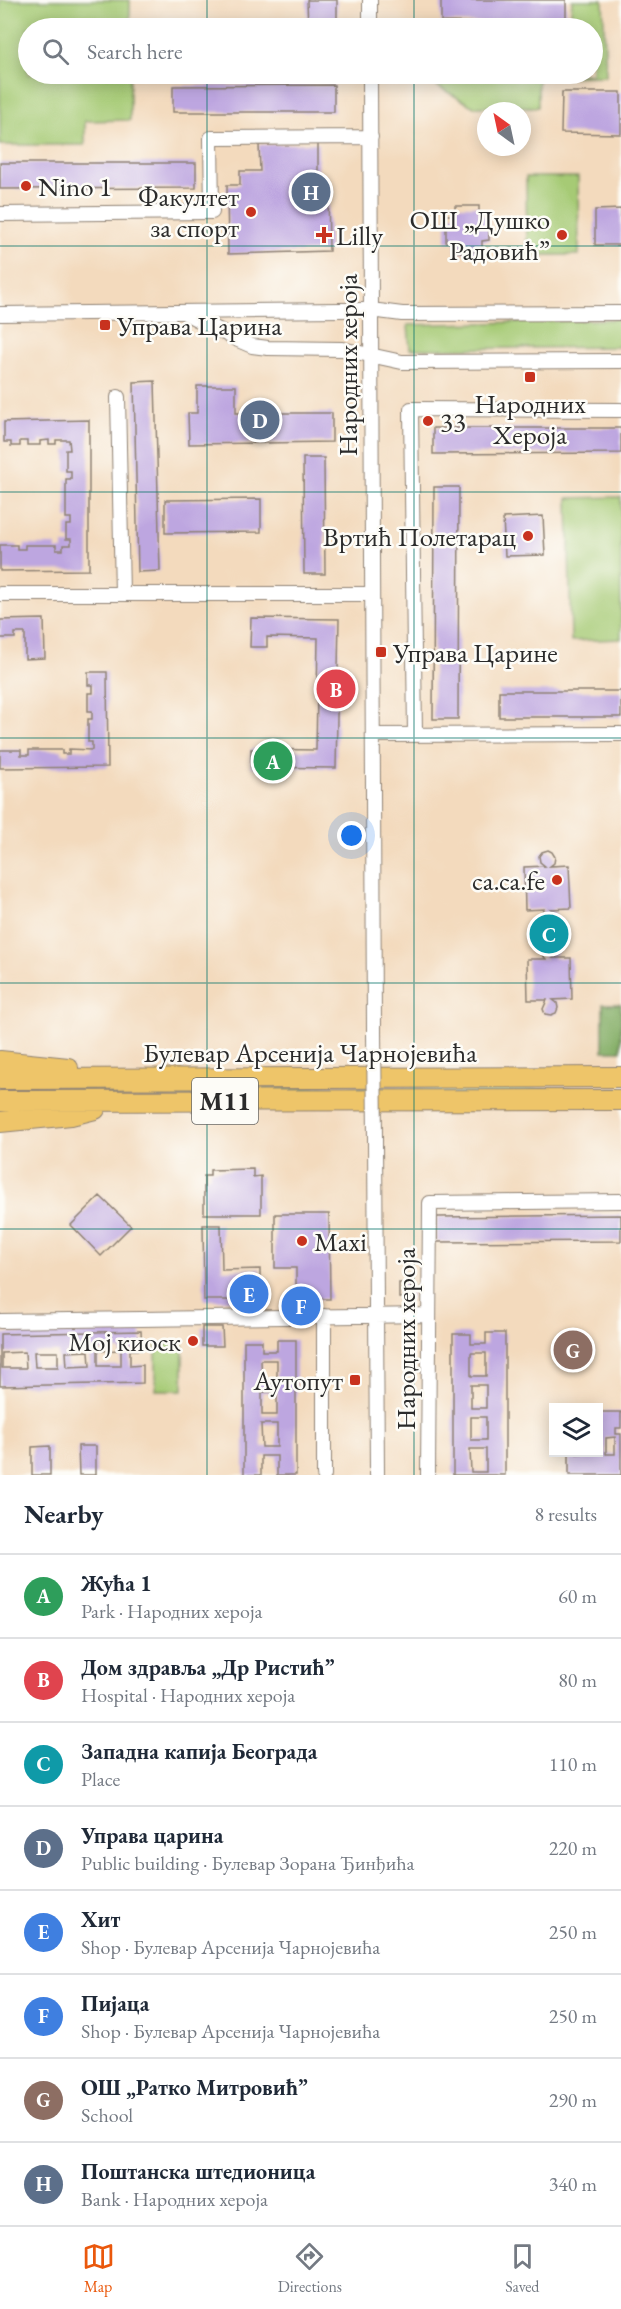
<!DOCTYPE html>
<html lang="en">
<head>
<meta charset="utf-8">
<style>
  body { margin:0; font-family:"EB Garamond",serif; background:#f6f6f7; color:#1f2937 }
  .controls { position:absolute; right:18px; bottom:18px; display:grid; overflow:hidden; border-radius:0px; box-shadow:0 3px 15px #0003 }
  .controls button { width:54px; height:54px; display:grid; place-items:center; padding:0; border:0; border-bottom:2px solid #e0e1e3; background:#fff; color:#1f2937; font:30px sans-serif }
  .compass { position:absolute; left:477px; top:102px; width:54px; height:54px; border-radius:50%; background:#fff; box-shadow:0 3px 15px #0003; rotate:327deg }
  .you { position:absolute; left:352px; top:836px; width:21px; height:21px; margin:-15px; border:4px solid #fff; border-radius:50%; background:#1a73e8; box-shadow:0 0 0 9px #1a73e833 }
  .badge { display:grid; place-items:center; width:39px; height:39px; border-radius:50%; background:#ea580c; color:#fff; font-size:20px; font-weight:700 }
  .pin { position:absolute; translate:-50% -50%; border:3px solid #fff; box-shadow:0 2px 6px #0006 }
  .list { margin:0; padding:0; list-style:none }
  h2 { display:flex; justify-content:space-between; align-items:center; height:78px; margin:0; padding:0 24px; font-size:26px }
  h2 small { font-size:20px; font-weight:400; color:#747a83 }
  .list li { display:grid; grid-template-columns:39px 1fr auto; gap:18px; align-items:center; box-sizing:border-box; height:84px; padding:0 24px; border-top:2px solid #e0e1e3 }
  .list b { display:block; font-size:22px; white-space:nowrap }
  .list p { margin:0; font-size:20px; white-space:nowrap; color:#747a83 }
  .list em { font-size:20px; font-style:normal; color:#747a83 }
  .icon { flex:none; width:33px; height:33px; fill:none; stroke:currentColor; stroke-width:2; stroke-linecap:round; stroke-linejoin:round }
  .map { position:relative; flex:none; width:621px; height:1475px; overflow:hidden }
  .search { position:absolute; background:#fff; box-shadow:0 3px 15px #0003; left:18px; right:18px; top:18px; height:66px; display:flex; align-items:center; gap:15px; box-sizing:border-box; padding:0 21px; border-radius:33px; color:#747a83; font-size:22px }
  .sheet { height:750px; background:#fff }
  nav { display:flex; justify-content:space-around; align-items:center; box-sizing:border-box; height:84px; border-top:2px solid #e0e1e3; background:#fff; font-size:16px; color:#747a83 }
  nav a { display:grid; justify-items:center; gap:3px }
  nav .on { color:#ea580c }
  .map>svg:first-child { display:block }
  .green { fill:#a6ca74; stroke:#687a50; stroke-width:1.5 }
  .forest { fill:#84ae66; stroke:#586c48; stroke-width:1.5 }
  .building { fill:#bda6e0; fill-rule:evenodd }
  .lines { fill:none; stroke-linecap:round; stroke-linejoin:round }
  .minor-casing { stroke:#8f8274; stroke-width:16 }
  .highway-casing { stroke:#8f8274; stroke-width:22 }
  .minor { stroke:#fff; stroke-width:14 }
  .highway { stroke:#eec569; stroke-width:20 }
  .minor-bridge-casing { stroke:#8f8274; stroke-width:16; stroke-linecap:butt }
  .minor-bridge { stroke:#fff; stroke-width:14 }
  .grid { fill:none; stroke:#0f766e; stroke-width:1.5; stroke-opacity:0.55 }
  .poi-dot { fill:#c8321e; stroke:#fdfcf7; stroke-width:2 }
  .labels { text-anchor:middle; dominant-baseline:central; stroke-width:5; stroke-linejoin:round; paint-order:stroke }
  .shield { fill:#fdfcf7; stroke:#6a6a68; stroke-width:1.5 }
  .shield-label { font-size:26px; font-weight:bold; fill:#2b2b2b }
  .poi-label { font-size:27px; fill:#2b2b2b; stroke:#fdfcf7; text-anchor:start }
  .street-label { font-size:27px; fill:#2b2b2b; stroke:#fdfcf7 }
</style>
</head>
<body>
<div class="map">
<svg width="621" height="1475" viewBox="0 0 621 1475">
  <rect width="100%" height="100%" fill="#fdfcf7"/>
  <filter id="ink" filterUnits="userSpaceOnUse"><feTurbulence type="fractalNoise" baseFrequency=".0167" numOctaves="2"/><feDisplacementMap in="SourceGraphic" scale="12" xChannelSelector="R" yChannelSelector="G"/><feConvolveMatrix kernelMatrix="1 2 1 2 8 2 1 2 1" color-interpolation-filters="sRGB"/></filter>
  <filter id="wash" filterUnits="userSpaceOnUse"><feTurbulence type="fractalNoise" baseFrequency=".008" numOctaves="4" result="noise"/><feDisplacementMap in="SourceGraphic" scale="24" xChannelSelector="R" yChannelSelector="G"/><feGaussianBlur stdDeviation="1.35" result="paint"/><feColorMatrix in="noise" values="0 0 0 0 0 0 0 0 0 0 0 0 0 0 0 0 0 1.4 0 .05"/><feComposite in="paint" operator="in"/></filter>
  <g filter="url(#wash)">
    <rect width="100%" height="100%" fill="#f3dabd"/>
    <path class="green" d="M0,0h130v28h-102v46h102v46l-45,1v24h-85z
      M572,0h31l3,76 -68,1v30h-64l-37,-21 -9,-12h164v-46h-32l10,-3z
      M526,177h52l1,78h-52z
      M621,319v28l-211,2 -2,-24z
      M621,497v142l-50,2 -3,-143z
      M425,1087l196,3v8l-621,-1v-9z
      M156,1344h27v46h-27z"/>
    <path class="forest" d="M603,1004h18v47h-18z"/>
    <g id="blocks">
      <path class="building" d="M307,0h30v28h-29z
        M441,0h125v24l-125,-2z
        M334,85v27h-161v-26z
        M562,92h59v42l-60,-1z
        M318,143v40h10l1,68 -101,3 -1,-69h13v-14h20l-1,-26z
        M0,163h196v25l-196,1z
        M455,206h24v9h10v25l-7,1v11h-26l-1,-11 -9,1v-27h9z
        M621,209v36h-26v-35z
        M155,381l5,190 -22,1 -4,-190z
        M197,386h39v27h96v29l-143,2 -1,-31h9z
        M89,420v150l-89,1v-26h17v4h8v-4h31v5h7v-5h8v-6h-5v-14h5v-7h-5v-39h5v-8h-5v-21h4l-1,-10h-13v4h-7v-4l-9,1v4h-13v-4h-7v5h-9v-4h-7v-20z
        M433,428h188v25l-188,1z
        M303,458h21l1,116h-21z
        M434,487h25l-1,232h-25z
        M261,499v33l-96,1v-33z
        M543,516l2,39 -40,1 -2,-38z
        M251,618l88,1 -3,149 -85,-1v-18l65,1 2,-112 -51,-1v10h-17z
        M44,619l1,39 -20,1v-26h-10v5h-15v-18z
        M88,672h19l1,95 -108,1v-18h21v5h8v-5h33v4h7v-5l23,1v-8h-4v-23h4v-8h-4v-18h5v-8h-5z
        M499,691h122v26h-122z
        M548,850l4,2 3,5 -1,6 -4,3 19,-1 2,43 -20,1 5,6 1,37 -4,6h18l1,41 -19,1 4,3 1,5 -2,5 -5,2 -6,-1 -2,-5 4,-9h-19l-1,-41h19l-5,-6 -1,-37 4,-7 -19,1 -1,-43 21,-1 -5,-4 -1,-6 3,-4z
        M253,1169v8l8,-1v38h-57v-38h6v-6z
        M100,1196l31,30 -30,30 -30,-31z
        M275,1214h54l1,85h-34v-31h-21z
        M621,1215v26l-184,1v-25z
        M203,1225h18l1,45 38,-1v31h-56z
        M399,1283h12v15h-12z
        M202,1327h20l1,19h-21z
        M141,1331l1,19h-12v16l13,-1v18l-143,3v-52zM121,1350v16h-23v-15zM89,1351l1,15 -23,1 -1,-15zM25,1352l1,16h-24v-15zM34,1352h24v15h-23z
        M486,1333h19v142h-52v-141h18v10h15zM471,1353h15v23h-15zM471,1385h15v23h-15zM471,1417h15v23h-15zM470,1449h16v23h-15z
        M277,1340h19v135h-19v-19h-16v19h-17v-134h18v10h15zM261,1360h16v23h-15zM262,1392h15v23h-15zM261,1424h16v23h-15z
        M598,1412h23v16h-5v6h5v41h-52v-23h8v2l21,-2zM615,1437v17h-9v-16z
        M50,1446v29h-18v-28z
        M78,1446h18v29h-17z"/>
    </g>
  </g>
  <g filter="url(#ink)">
    <use href="#blocks" fill-opacity="0" stroke="#8f8274" stroke-width="1.5"/>
    <g class="lines">
      <g class="minor-casing">
        <path id="minor" d="M370,0v28
          M370,74l4,957
          M0,214l212,-2 -1,-74 160,-1
          M0,314l342,-4h29l31,4 219,-1
          M187,314l51,26 14,6 16,2 74,1 60,13 219,-1
          M118,397l4,197
          M0,594h372
          M373,735l248,-1
          M415,735l-4,-326 210,1
          M375,1139l2,336
          M0,1321l429,-6
          M324,1475v-159
          M428,1475l2,-272 191,-2"/>
      </g>
      <g class="highway-casing">
        <path id="highway" d="M0,1061l68,7
          M0,1079l621,-2
          M0,1101l621,-1
          M0,1122l71,-7 24,-6"/>
      </g>
      <use href="#minor" class="minor"/>
      <use href="#highway" class="highway"/>
      <g class="minor-bridge-casing">
        <path id="minor-bridge" d="M374,1031l1,108"/>
      </g>
      <use href="#minor-bridge" class="minor-bridge"/>
    </g>
  </g>
  <path class="grid" d="M207,0v28M414,0v28M207,74v1401M414,74v1401M0,246h621M0,492h621M0,738h621M0,983h621M0,1229h621"/>
  <g class="poi-dot">
    <circle cx="26" cy="186" r="6"/>
    <circle cx="251" cy="212" r="6"/>
    <path d="M321 226h6v6h6v6h-6v6h-6v-6h-6v-6h6z"/>
    <circle cx="562" cy="235" r="6"/>
    <rect x="99" y="319" width="12" height="12" rx="3"/>
    <rect x="524" y="371" width="12" height="12" rx="3"/>
    <circle cx="428" cy="421" r="6"/>
    <circle cx="528" cy="536" r="6"/>
    <rect x="375" y="646" width="12" height="12" rx="3"/>
    <circle cx="557" cy="880" r="6"/>
    <circle cx="302" cy="1241" r="6"/>
    <circle cx="193" cy="1341" r="6"/>
    <rect x="349" y="1374" width="12" height="12" rx="3"/>
  </g>
  <g class="labels">
    <rect class="shield" x="192" y="1078" width="66" height="46" rx="4.5"/>
    <g class="shield-label">
      <text x="225" y="1101">M11</text>
    </g>
    <g class="poi-label">
      <text x="38" y="186">Nino 1</text>
      <text x="239" y="196" text-anchor="end">Факултет<tspan x="239" dy="31">за спорт</tspan></text>
      <text x="550" y="219" text-anchor="end">ОШ „Душко<tspan x="550" dy="31">Радовић”</tspan></text>
      <text x="336" y="235">Lilly</text>
      <text x="117" y="325">Управа Царина</text>
      <text x="530" y="403" text-anchor="middle">Народних<tspan x="530" dy="31">Хероја</tspan></text>
      <text x="440" y="421">33</text>
      <text x="516" y="536" text-anchor="end">Вртић Полетарац</text>
      <text x="393" y="652">Управа Царине</text>
      <text x="545" y="880" text-anchor="end">ca.ca.fe</text>
      <text x="314" y="1241">Maxi</text>
      <text x="181" y="1341" text-anchor="end">Мој киоск</text>
      <text x="343" y="1380" text-anchor="end">Аутопут</text>
    </g>
    <g class="street-label">
      <text transform="translate(347 365) rotate(-90)">Народних хероја</text>
      <text x="310" y="1052">Булевар Арсенија Чарнојевића</text>
      <text transform="translate(405 1339) rotate(-90)">Народних хероја</text>
    </g>
  </g>
</svg>
<div class="controls">
<button><svg class="icon" aria-label="layers" viewBox="0 0 24 24"><path d="M12 4l9 5-9 5-9-5zM3 14l9 5 9-5"/></svg></button>
</div>
<svg class="compass" viewBox="-18 -18 36 36"><path d="M0-13l5 13h-10z" fill="#e53935"/><path d="M0 13l5-13h-10z" fill="#747a83"/></svg>
<div class="you"></div>
<div class="pin badge" style="left:273px;top:761px;background:#2e9e5b">A</div>
<div class="pin badge" style="left:336px;top:689px;background:#e0444e">B</div>
<div class="pin badge" style="left:549px;top:934px;background:#0f9aa8">C</div>
<div class="pin badge" style="left:260px;top:420px;background:#5c6f8a">D</div>
<div class="pin badge" style="left:249px;top:1294px;background:#3f7fe0">E</div>
<div class="pin badge" style="left:301px;top:1306px;background:#3f7fe0">F</div>
<div class="pin badge" style="left:573px;top:1350px;background:#8d6e63">G</div>
<div class="pin badge" style="left:311px;top:192px;background:#5c6f8a">H</div>
<div class="search"><svg class="icon" aria-label="search" viewBox="0 0 24 24"><circle cx="10" cy="10" r="6"/><path d="M15 15l6 6"/></svg>Search here</div>
</div>
<section class="sheet">
<h2>Nearby<small>8 results</small></h2>
<ul class="list">
<li><span class="badge" style="background:#2e9e5b">A</span><div><b>Жућа 1</b><p>Park · Народних хероја</p></div><em>60 m</em></li>
<li><span class="badge" style="background:#e0444e">B</span><div><b>Дом здравља „Др Ристић”</b><p>Hospital · Народних хероја</p></div><em>80 m</em></li>
<li><span class="badge" style="background:#0f9aa8">C</span><div><b>Западна капија Београда</b><p>Place</p></div><em>110 m</em></li>
<li><span class="badge" style="background:#5c6f8a">D</span><div><b>Управа царина</b><p>Public building · Булевар Зорана Ђинђића</p></div><em>220 m</em></li>
<li><span class="badge" style="background:#3f7fe0">E</span><div><b>Хит</b><p>Shop · Булевар Арсенија Чарнојевића</p></div><em>250 m</em></li>
<li><span class="badge" style="background:#3f7fe0">F</span><div><b>Пијаца</b><p>Shop · Булевар Арсенија Чарнојевића</p></div><em>250 m</em></li>
<li><span class="badge" style="background:#8d6e63">G</span><div><b>ОШ „Ратко Митровић”</b><p>School</p></div><em>290 m</em></li>
<li><span class="badge" style="background:#5c6f8a">H</span><div><b>Поштанска штедионица</b><p>Bank · Народних хероја</p></div><em>340 m</em></li>
</ul>
</section>
<nav>
<a class="on"><svg class="icon" aria-label="map" viewBox="0 0 24 24"><path d="M3 6l6-2 6 2 6-2v14l-6 2-6-2-6 2zM9 4v14M15 6v14"/></svg>Map</a>
<a><svg class="icon" aria-label="directions" viewBox="0 0 24 24"><path d="M12 3l9 9-9 9-9-9zM9 14v-3h6M13 9l2 2-2 2"/></svg>Directions</a>
<a><svg class="icon" aria-label="saved" viewBox="0 0 24 24"><path d="M7 4h10v16l-5-4-5 4z"/></svg>Saved</a>
</nav>
</body>
</html>
